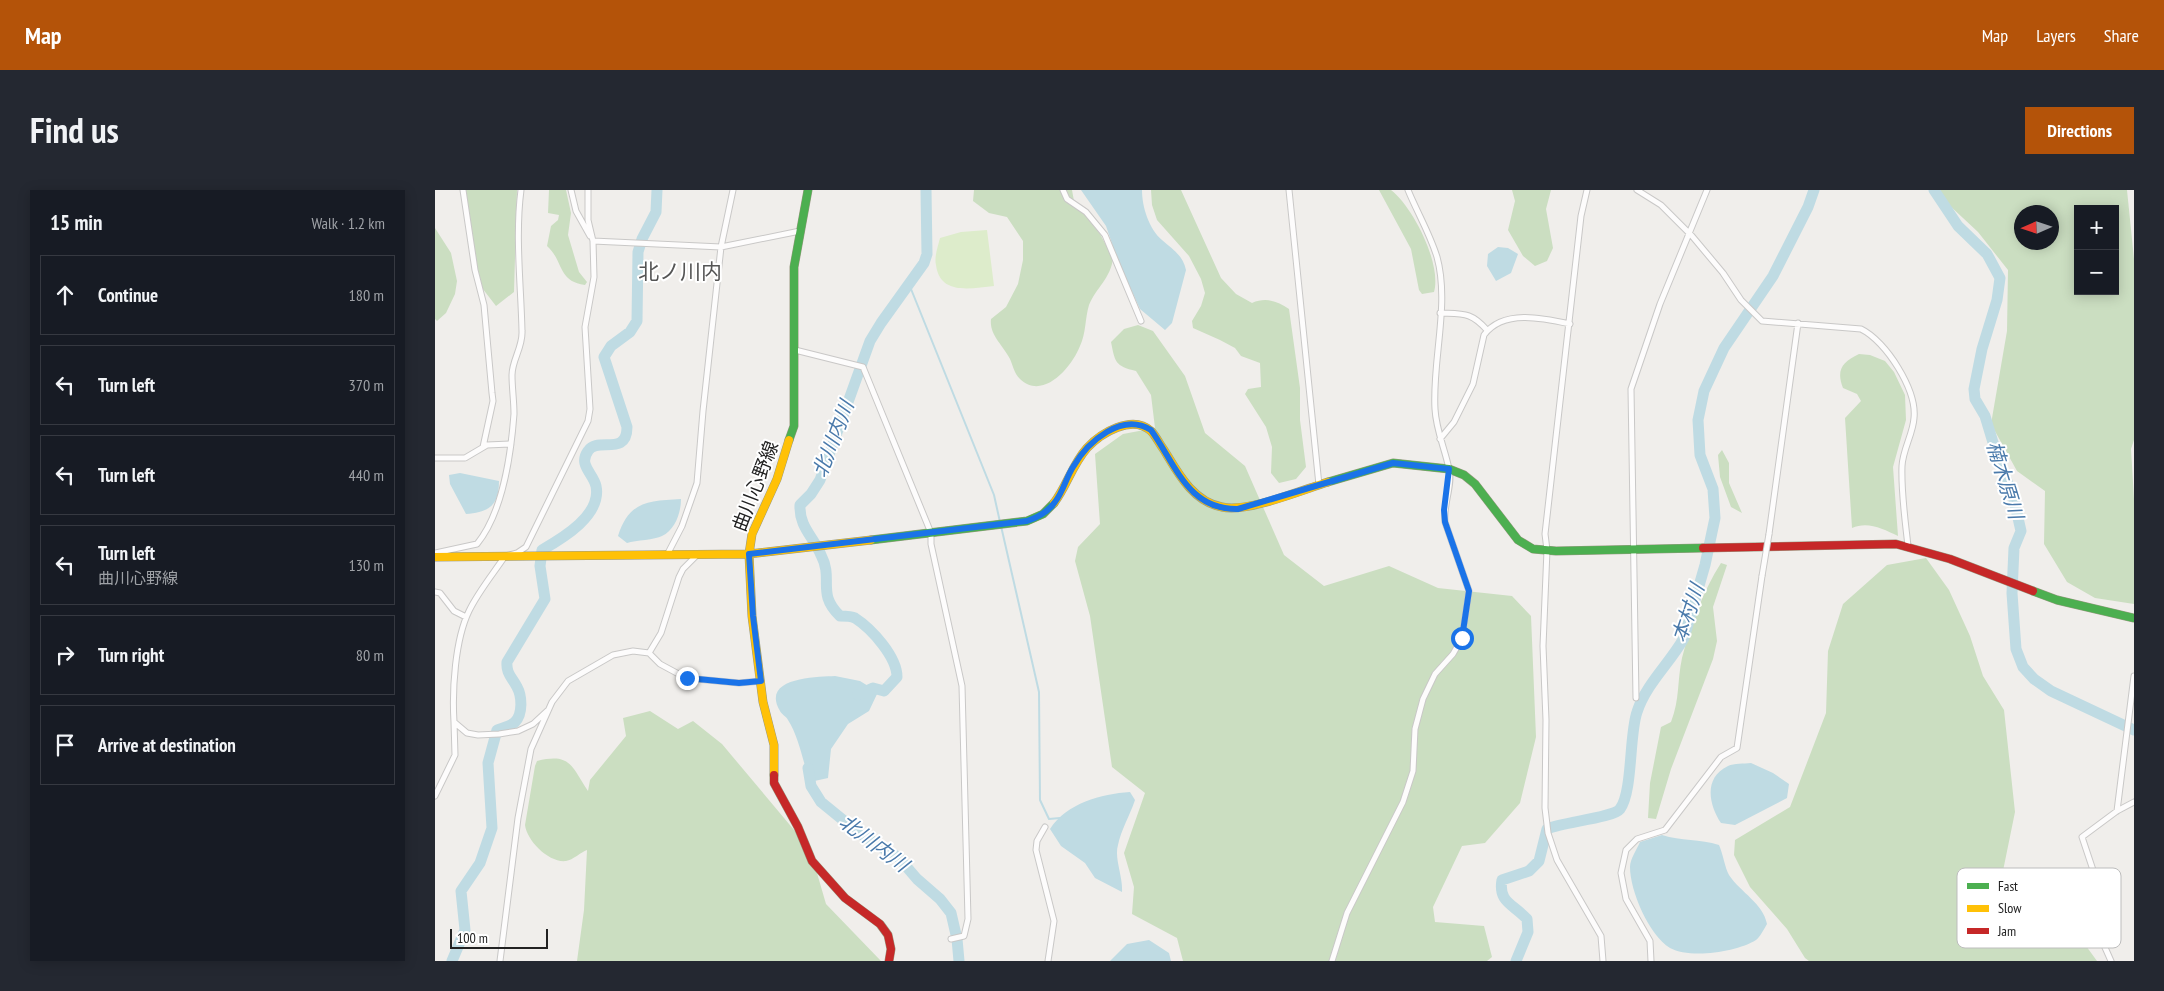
<!DOCTYPE html>
<html lang="en">
<head>
<meta charset="utf-8">
<style>
  body { margin:0; font-family:"PT Sans Narrow","Noto Sans JP",sans-serif; background:#242831; color:#f1f3f6 }
  .controls { position:absolute; right:15px; top:15px; display:grid; overflow:hidden; border-radius:0px; box-shadow:0 2px 12px #0003 }
  .controls button { width:45px; height:45px; display:grid; place-items:center; padding:0; border:0; border-bottom:1px solid #363941; background:#171b24; color:#f1f3f6; font:25px sans-serif }
  .compass { position:absolute; left:1579px; top:15px; width:45px; height:45px; border-radius:50%; background:#171b24; box-shadow:0 2px 12px #0003; rotate:267deg }
  .scale { position:absolute; left:15px; bottom:12px; width:98px; box-sizing:border-box; padding-left:5px; border:2px solid #222; border-top:0; font-size:14px; line-height:18px; white-space:nowrap; color:#222; -webkit-text-stroke:4px #fff; paint-order:stroke }
  .stop { position:absolute; width:15px; height:15px; margin:-11px; border:4px solid #1a73e8; border-radius:50%; background:#fff }
  .stop.end { background:#1a73e8; border-color:#fff; box-shadow:0 1px 5px #0008 }
  .list { margin:0; padding:0; list-style:none }
  h2 { display:flex; justify-content:space-between; align-items:center; height:65px; margin:0; padding:0 20px; font-size:21px }
  h2 small { font-size:16px; font-weight:400; color:#9ea1a6 }
  .list li { display:grid; grid-template-columns:32px 1fr auto; gap:15px; align-items:center; box-sizing:border-box; height:80px; margin:0 10px 10px; padding:0 10px; border:1px solid #363941; border-radius:0px }
  .list b { display:block; font-size:19px; white-space:nowrap }
  .list p { margin:0; font-size:16px; white-space:nowrap; color:#9ea1a6 }
  .list em { font-size:16px; font-style:normal; color:#9ea1a6 }
  .icon { flex:none; width:28px; height:28px; fill:none; stroke:currentColor; stroke-width:2; stroke-linecap:round; stroke-linejoin:round }
  .map { position:relative; flex:none; width:1699px; height:771px; overflow:hidden; border-radius:0px }
  header { display:flex; align-items:center; gap:30px; box-sizing:border-box; height:70px; padding:0 25px; background:#b45309; color:#fff }
  header strong { font-size:24px }
  nav { display:flex; gap:28px; margin-inline-start:auto; font-size:18px }
  .intro { display:flex; align-items:center; justify-content:space-between; box-sizing:border-box; height:120px; padding:0 30px }
  h1 { margin:0; font-size:35px }
  .button { padding:12px 22px; border-radius:0px; background:#b45309; color:#fff; font-size:18px; font-weight:700 }
  main { display:flex; gap:30px; padding:0 30px }
  aside { flex:1; background:#171b24; border-radius:0px; box-shadow:0 2px 12px #0003 }
  .map>svg:first-child { display:block }
  .grass { fill:#ddeccb }
  .forest { fill:#cbdec1; fill-rule:evenodd }
  .water { fill:#bfdbe3 }
  .lines { fill:none; stroke-linecap:round; stroke-linejoin:round }
  .stream { stroke:#bfdbe3; stroke-width:2 }
  .river { stroke:#bfdbe3; stroke-width:11 }
  .street-casing { stroke:#c9c8c7; stroke-width:7 }
  .fast-casing { stroke:#999a82; stroke-width:9 }
  .slow-casing { stroke:#999a82; stroke-width:9 }
  .jam-casing { stroke:#999a82; stroke-width:9 }
  .street { stroke:#fdfcfc; stroke-width:5 }
  .fast { stroke:#4caf50; stroke-width:8 }
  .slow { stroke:#ffc107; stroke-width:8 }
  .jam { stroke:#c62828; stroke-width:8 }
  .street-bridge-casing { stroke:#c9c8c7; stroke-width:7; stroke-linecap:butt }
  .street-bridge { stroke:#fdfcfc; stroke-width:5 }
  .route { stroke:#1a73e8; stroke-width:6 }
  .labels { text-anchor:middle; dominant-baseline:central; stroke-width:4; stroke-linejoin:round; paint-order:stroke }
  .street-label { font-size:19px; fill:#222; stroke:#fff }
  .water-label { font-size:20px; font-style:italic; fill:#4a7aab; stroke:#fff }
  .quarter-label { font-size:21px; fill:#555; stroke:#fff }
  .key { fill:#fff; stroke:#bdbdbd; stroke-width:1 }
  .key-label { font-size:14px; fill:#222 }
</style>
</head>
<body>
<header>
<strong>Map</strong>
<nav><a>Map</a><a>Layers</a><a>Share</a></nav>
</header>
<div class="intro"><h1>Find us</h1><a class="button">Directions</a></div>
<main>
<aside>
<h2>15 min<small>Walk · 1.2 km</small></h2>
<ul class="list">
<li><svg class="icon" aria-label="ahead" viewBox="0 0 24 24"><path d="M12 20V5M6 11l6-6 6 6"/></svg><div><b>Continue</b></div><em>180 m</em></li>
<li><svg class="icon" aria-label="left" viewBox="0 0 24 24"><path d="M17 20v-9H6M10 6l-5 5 5 5"/></svg><div><b>Turn left</b></div><em>370 m</em></li>
<li><svg class="icon" aria-label="left" viewBox="0 0 24 24"><path d="M17 20v-9H6M10 6l-5 5 5 5"/></svg><div><b>Turn left</b></div><em>440 m</em></li>
<li><svg class="icon" aria-label="left" viewBox="0 0 24 24"><path d="M17 20v-9H6M10 6l-5 5 5 5"/></svg><div><b>Turn left</b><p>曲川心野線</p></div><em>130 m</em></li>
<li><svg class="icon" aria-label="right" viewBox="0 0 24 24"><path d="M7 20v-9h11M14 6l5 5-5 5"/></svg><div><b>Turn right</b></div><em>80 m</em></li>
<li><svg class="icon" aria-label="arrive" viewBox="0 0 24 24"><path d="M6 21V4h12l-3 4 3 4H6"/></svg><div><b>Arrive at destination</b></div></li>
</ul>
</aside>
<div class="map">
<svg width="1699" height="771" viewBox="0 0 1699 771">
  <rect width="100%" height="100%" fill="#f0eeeb"/>
  <path class="grass" d="M552,40l7,56c-22,2 -54,10 -58,-21 -2,-8 2,-19 4,-27l21,-6z"/>
  <path class="forest" d="M31,0h51l-3,102 -18,14 -17,-22 -9,-51z
    M114,0h17l5,23 -3,22 11,37 8,10 -2,3c-28,-4 -21,-24 -38,-39l4,-20 7,-6 1,-5 -11,-2z
    M539,0h98l2,11 26,33 13,24c-2,20 -17,30 -24,47 -4,13 -3,29 -9,41 -8,21 -37,55 -60,33 -6,-6 -7,-13 -10,-20 -7,-14 -21,-24 -19,-40l15,-12 12,-23 5,-24v-19l-16,-24 -18,-4 -16,-12z
    M716,0h30l40,88 15,16 16,9c14,-6 25,-2 37,6l11,79v32l6,47 -10,12 -17,4 -8,-10 1,-26 -6,-20 -21,-33 3,-5 13,-2 -1,-24 -19,-7 -6,-8 -15,-8 -27,-12 -1,-7 9,-15 4,-13 -4,-14 -12,-23 -32,-36 -5,-15z
    M944,0h12c22,17 51,74 43,102l-12,2 -3,-4 -8,-41z
    M1077,0h39l-5,19 7,39 -6,13 -12,5 -12,-10 -15,-26 7,-29z
    M1505,0h187l7,69v181l-3,9 3,50v105l-39,-6 -28,-16 -23,-38 1,-53 -28,-20 -26,-47 16,-93 1,-61 -30,-38 -30,-28zM1643,19h37v82h-37zM1586,22h30v30h-30z
    M0,38l16,25 6,28 -2,13 -9,19 -9,8 -2,-2z
    M703,135l15,6 32,45 20,57 40,33 39,89 40,31 65,-20 49,22 74,8 19,20 5,121 -16,66 -35,40 -23,3 -29,61 2,15 49,4 8,31 -5,4h-304l-6,-23 -45,-24 2,-27 -10,-34 21,-60 -33,-26 -22,-151 -15,-55 3,-14 22,-23 -5,-70 28,-20 32,-6 -4,-33 -15,-24c-21,-5 -21,-9 -25,-29l13,-13z
    M1424,164l11,1 15,6 9,11 11,23 1,25 -13,47 5,69c-15,-7 -30,-15 -46,-8l-7,-110 16,-17 -4,-7 -14,-6c-7,-18 -1,-26 16,-34z
    M1287,260l7,13v20l13,30 -11,-6 -11,-30 -2,-22z
    M1491,368l23,32 21,46 13,40 21,34 11,102 -20,98 49,3 21,4 32,44h-288l-4,-3 -18,-29 -37,-42 -16,-32 1,-15 55,-33 36,-94 2,-62 15,-47 44,-39z
    M1286,373l6,2 -14,42 4,34 -4,18 -42,110 -15,50 -8,-1 2,-35 11,-56 10,-5c9,-23 6,-41 11,-64 8,-32 21,-67 39,-95z
    M215,521l28,18 15,-8 29,23 88,105 16,55 55,57h-304l7,-51 3,-60c-6,2 -14,10 -21,11 -17,2 -39,-20 -41,-36l10,-59 2,-5c33,-8 34,4 51,30l2,-11 36,-44 -3,-18z"/>
  <path class="water" d="M646,0h61c0,17 7,39 20,50 10,9 21,15 24,30l-14,53 -7,7 -25,-21 -22,-48 -12,-35z
    M1063,57l10,1 10,6 -7,19 -15,8 -9,-15 1,-12z
    M25,283l39,8c0,25 -10,31 -33,33l-16,-30 -1,-9z
    M246,309c0,14 -6,31 -19,37 -7,4 -26,4 -35,7l-9,-7c11,-35 30,-35 63,-37z
    M400,486l25,5 18,11 -9,19 -21,13 -17,25 -3,29 -18,4c-7,-20 -11,-45 -22,-62 -2,-4 -7,-6 -8,-9 -20,-34 37,-34 55,-35z
    M1316,573l22,10 16,11 -2,14 -52,27 -14,-2c-12,-18 -18,-45 7,-57 6,-3 16,-2 23,-3z
    M695,602l5,8c-5,15 -14,30 -17,45 -4,13 5,31 4,47l-27,-14 -10,-15 -24,-17 -11,-17c17,-26 51,-35 80,-37z
    M1227,645c19,6 38,4 57,10 4,9 6,23 10,30 12,18 34,28 38,49 -3,5 -7,13 -11,16 -19,12 -66,19 -86,8 -21,-13 -40,-57 -40,-81 0,-8 7,-18 10,-25z
    M714,750l20,13 2,8h-61l17,-17z"/>
  <g class="lines">
    <path class="stream" d="M474,94l85,211 6,27
      M566,336l38,166 1,108 9,19 11,-1"/>
    <path class="river" d="M1499,0l24,36 29,28 13,24 -3,22 -15,49 -8,40 1,10 10,17 13,43 15,37 8,35 -7,17 -2,45 4,56 7,18 11,12 17,12 83,39
      M423,505l15,-7 11,3 13,-14c0,-20 -25,-48 -42,-59 -4,-2 -10,-2 -15,-2 -24,-23 -6,-36 -19,-61 -8,-19 -22,-28 -21,-50l11,-11 9,-14 50,-139 11,-18 43,-60 3,-9 -1,-64
      M373,578l3,18 10,16 38,31 40,25 18,21 23,20 11,14 6,26 2,22
      M17,771l13,-31 -4,-39 19,-28 12,-35 -4,-65 9,-33c5,-2 14,-4 18,-8 8,-8 7,-26 2,-35 -5,-10 -11,-13 -10,-25l38,-63 -5,-33 2,-16c21,-12 60,-35 54,-64 -3,-13 -18,-21 -8,-35 9,-15 39,6 39,-24l-23,-70 7,-11 19,-14 7,-11 1,-69 4,-13 14,-27 1,-22
      M1081,771l12,-29 -1,-13c-14,-15 -29,-17 -25,-39l27,-9 10,-10 8,-32c16,-7 66,-11 73,-20 13,-18 9,-74 17,-97 9,-28 33,-49 47,-74l21,-73 10,-47 -2,-29 -13,-34 -2,-35 6,-29 20,-43 49,-72 35,-69 6,-17"/>
    <g class="street-casing">
      <path id="street" d="M28,0l12,80 9,35 8,88 1,8 -10,46
        M136,0l5,21 14,25
        M628,0l4,9 19,13 19,23 36,86
        M854,0l30,295
        M1152,0l-6,26 -36,318 2,16 -4,96 3,74 -1,88 3,25 9,27 44,76 2,25
        M1202,0l24,15 31,31 31,37 18,27 21,21 99,8c25,12 56,61 53,89 -1,16 -11,31 -12,48 -1,26 3,53 6,80
        M158,51l128,6 79,-16
        M1005,123c24,1 31,-1 47,17
        M360,160l68,17 68,166v11l31,142 6,233 -4,17 -13,3
        M1005,249l14,-17 19,-38 11,-49c19,-26 59,-17 86,-11
        M0,268h30l22,-13 24,-1
        M1334,344l29,-211
        M0,363l42,-9c26,-32 34,-90 37,-130 0,-13 -2,-26 -2,-39 0,-15 11,-28 10,-44 -1,-46 -7,-95 -1,-141
        M232,365l15,-29 15,-43 6,-72 18,-164 12,-57
        M0,402l5,1 14,18 12,6
        M214,463l12,-20 18,-56 4,-8 13,-13
        M1201,508l-5,-309 29,-85 47,-114
        M112,521l-14,13 -15,7 -19,3 -21,1 -11,-2 -13,-11c-2,-32 1,-82 15,-111 9,-19 24,-37 36,-55l12,-3 9,-6 62,-126 2,-12 -5,-82 9,-50 -1,-36 -5,-21v-30
        M0,606l20,-41 -1,-33
        M1682,621l17,-135
        M610,637l-8,14 -1,9 18,71 -6,40
        M65,771l18,-143 13,-69 21,-47 16,-21 45,-26 20,-4 16,2 11,11 26,14 53,5 22,-2
        M897,771l15,-48 56,-111 10,-31 2,-42 8,-30 12,-25 18,-20 9,-16 7,-47 -24,-69c-2,-18 8,-37 4,-53 -4,-20 -13,-39 -14,-60 -3,-48 15,-105 2,-152 -7,-23 -20,-45 -29,-67
        M1216,771l-1,-20 -24,-42 -5,-26 5,-23 11,-11 28,-9 56,-73 16,-9 25,-172
        M1676,771l-12,-27 -8,-36 2,-28 -11,-33 35,-26 17,-9"/>
    </g>
    <g class="fast-casing">
      <path id="fast" d="M354,250l5,-14v-159l14,-77
        M893,292l65,-19 56,6 15,6 11,9 43,56 15,9 23,2 147,-3
        M436,350l156,-19 16,-7 11,-11
        M1598,401l24,9 77,18"/>
    </g>
    <g class="slow-casing">
      <path id="slow" d="M619,313c13,-17 18,-38 33,-55 14,-15 45,-34 64,-17 5,5 9,14 13,19 14,23 29,52 58,57 25,6 80,-17 106,-25
        M0,367l314,-3 122,-14
        M339,585v-30l-11,-43 -11,-86 -3,-62 3,-20 25,-55 12,-39"/>
    </g>
    <g class="jam-casing">
      <path id="jam" d="M1268,358l193,-4 54,15 83,32
        M339,585v8l24,44 14,34 33,37 35,26 8,11 3,14 -2,12"/>
    </g>
    <use href="#street" class="street"/>
    <use href="#fast" class="fast"/>
    <use href="#slow" class="slow"/>
    <use href="#jam" class="jam"/>
    <g class="street-bridge-casing">
      <path id="street-bridge" d="M1327,386l7,-42"/>
    </g>
    <use href="#street-bridge" class="street-bridge"/>
  </g>
  <g class="lines">
    <path class="route" d="M252,488l52,5 22,-2 -8,-65 -4,-62 278,-33c12,-4 21,-9 28,-19 8,-10 11,-24 18,-35 15,-26 49,-55 78,-37 25,35 37,80 87,79l155,-46 56,6 -5,41 1,12 24,69 -7,47"/>
  </g>
  <g class="labels">
    <g class="street-label">
      <text transform="translate(320 296) rotate(-69)">曲川心野線</text>
    </g>
    <g class="water-label">
      <text transform="translate(398 249) rotate(-69)">北川内川</text>
      <text transform="translate(1570 290) rotate(73)">楠木原川</text>
      <text transform="translate(1253 423) rotate(-71)">本村川</text>
      <text transform="translate(439 653) rotate(37)">北川内川</text>
    </g>
    <g class="quarter-label">
      <text x="245" y="81">北ノ川内</text>
    </g>
  </g>
  <rect x="1522" y="678" width="164" height="80" rx="8" class="key"/>
  <rect x="1532" y="693" width="22" height="6" fill="#4caf50"/>
  <rect x="1532" y="715" width="22" height="7" fill="#ffc107"/>
  <rect x="1532" y="738" width="22" height="6" fill="#c62828"/>
  <g class="key-label">
    <text x="1563" y="701">Fast</text>
    <text x="1563" y="723">Slow</text>
    <text x="1563" y="746">Jam</text>
  </g>
</svg>
<div class="controls">
<button>+</button>
<button>−</button>
</div>
<svg class="compass" viewBox="-18 -18 36 36"><path d="M0-13l5 13h-10z" fill="#e53935"/><path d="M0 13l5-13h-10z" fill="#9ea1a6"/></svg>
<div class="scale">100 m</div>
<div class="stop" style="left:1027px;top:448px"></div>
<div class="stop end" style="left:252px;top:488px"></div>
</div>
</main>
</body>
</html>
